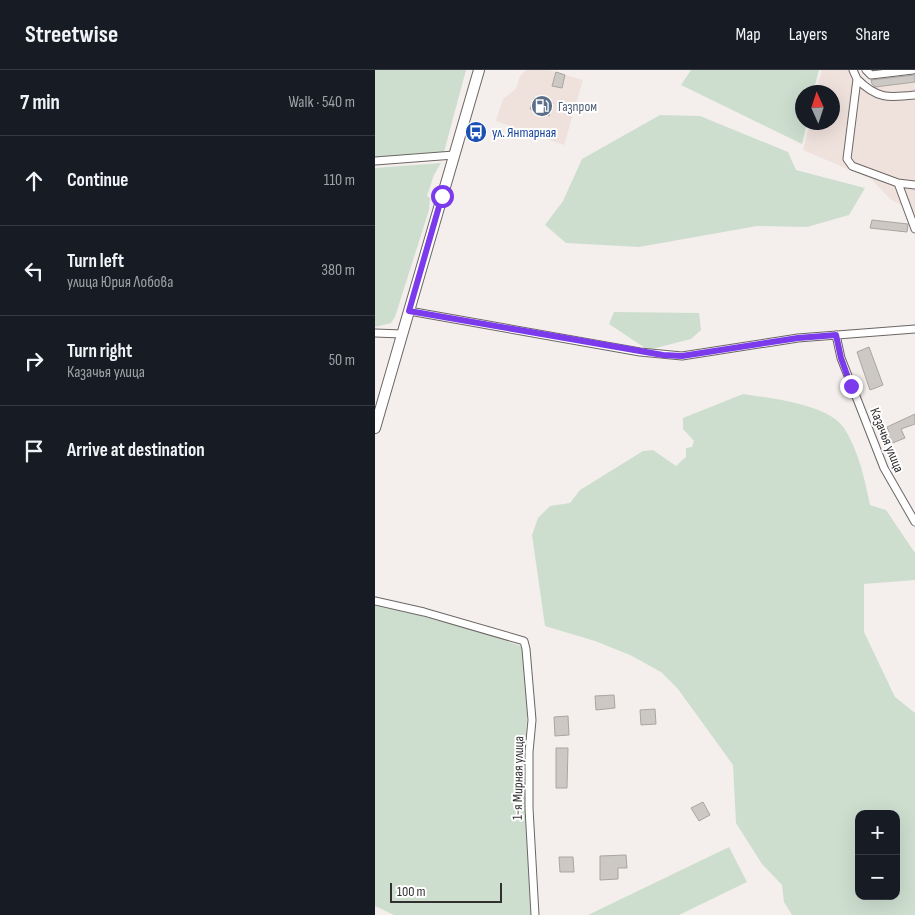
<!DOCTYPE html>
<html lang="en">
<head>
<meta charset="utf-8">
<style>
  body { margin:0; font-family:"Sofia Sans Condensed",sans-serif; background:#242831; color:#f1f3f6 }
  .controls { position:absolute; right:15px; bottom:15px; display:grid; overflow:hidden; border-radius:10px; box-shadow:0 5px 20px #0002 }
  .controls button { width:45px; height:45px; display:grid; place-items:center; padding:0; border:0; border-bottom:1px solid #363941; background:#171b24; color:#f1f3f6; font:25px sans-serif }
  .compass { position:absolute; left:420px; top:15px; width:45px; height:45px; border-radius:50%; background:#171b24; box-shadow:0 5px 20px #0002; rotate:357deg }
  .scale { position:absolute; left:15px; bottom:12px; width:112px; box-sizing:border-box; padding-left:5px; border:2px solid #322f2f; border-top:0; font-size:14px; line-height:18px; white-space:nowrap; color:#322f2f; -webkit-text-stroke:4px #fff; paint-order:stroke }
  .stop { position:absolute; width:15px; height:15px; margin:-11px; border:4px solid #7c3aed; border-radius:50%; background:#fff }
  .stop.end { background:#7c3aed; border-color:#fff; box-shadow:0 1px 5px #0008 }
  .list { margin:0; padding:0; list-style:none }
  h2 { display:flex; justify-content:space-between; align-items:center; height:65px; margin:0; padding:0 20px; font-size:21px }
  h2 small { font-size:16px; font-weight:400; color:#9ea1a6 }
  .list li { display:grid; grid-template-columns:32px 1fr auto; gap:15px; align-items:center; box-sizing:border-box; height:90px; padding:0 20px; border-top:1px solid #363941 }
  .list b { display:block; font-size:19px; white-space:nowrap }
  .list p { margin:0; font-size:16px; white-space:nowrap; color:#9ea1a6 }
  .list em { font-size:16px; font-style:normal; color:#9ea1a6 }
  .icon { flex:none; width:28px; height:28px; fill:none; stroke:currentColor; stroke-width:2; stroke-linecap:round; stroke-linejoin:round }
  .map { position:relative; flex:none; width:540px; height:845px; overflow:hidden }
  header { display:flex; align-items:center; gap:30px; box-sizing:border-box; height:70px; padding:0 25px; background:#171b24; border-bottom:1px solid #363941 }
  header strong { font-size:24px }
  nav { display:flex; gap:28px; margin-inline-start:auto; font-size:18px }
  main { display:flex }
  aside { flex:1; background:#171b24 }
  .map>svg:first-child { display:block }
  .built { fill:#efe1dc }
  .green { fill:#cddecf; fill-rule:evenodd }
  .building { fill:#ccc8c4; stroke:#aaa5a2 }
  .lines { fill:none; stroke-linecap:round; stroke-linejoin:round }
  .minor-casing { stroke:#6b6664; stroke-width:9 }
  .primary-casing { stroke:#6b6664; stroke-width:12 }
  .minor { stroke:#fff; stroke-width:7 }
  .primary { stroke:#fff; stroke-width:10 }
  .route { stroke:#7c3aed; stroke-width:6 }
  .labels { text-anchor:middle; dominant-baseline:central; stroke-width:4; stroke-linejoin:round; paint-order:stroke }
  .service-label { font-size:14px; fill:#4e5e75; stroke:#fff; text-anchor:start }
  .transit-label { font-size:14px; fill:#164399; stroke:#fff; text-anchor:start }
  .street-label { font-size:14px; fill:#322f2f; stroke:#fff }
</style>
</head>
<body>
<header>
<strong>Streetwise</strong>
<nav><a>Map</a><a>Layers</a><a>Share</a></nav>
</header>
<main>
<aside>
<h2>7 min<small>Walk · 540 m</small></h2>
<ul class="list">
<li><svg class="icon" aria-label="ahead" viewBox="0 0 24 24"><path d="M12 20V5M6 11l6-6 6 6"/></svg><div><b>Continue</b></div><em>110 m</em></li>
<li><svg class="icon" aria-label="left" viewBox="0 0 24 24"><path d="M17 20v-9H6M10 6l-5 5 5 5"/></svg><div><b>Turn left</b><p>улица Юрия Лобова</p></div><em>380 m</em></li>
<li><svg class="icon" aria-label="right" viewBox="0 0 24 24"><path d="M7 20v-9h11M14 6l5 5-5 5"/></svg><div><b>Turn right</b><p>Казачья улица</p></div><em>50 m</em></li>
<li><svg class="icon" aria-label="arrive" viewBox="0 0 24 24"><path d="M6 21V4h12l-3 4 3 4H6"/></svg><div><b>Arrive at destination</b></div></li>
</ul>
</aside>
<div class="map">
<svg width="540" height="845" viewBox="0 0 540 845">
  <rect width="100%" height="100%" fill="#f4efec"/>
  <path class="built" d="M151,0h23l34,10 -19,65 -68,-24 7,-22 13,-10 4,-13z
    M447,0h35l15,17 43,-5v131l-25,-14 -19,-20 -68,-29 7,-27 23,-1v-30h-17z"/>
  <path class="green" d="M0,0h91l-22,82 -69,6z
    M316,0h128l-6,22h-10v30l4,1 -5,21 -121,-59z
    M285,45l40,1 88,36 8,18 69,18 -16,27 -42,12 -50,-1 -118,21 -73,-4 -21,-18 18,-24 19,-42z
    M66,93l-7,12 -7,21 3,2 -1,12 -34,107 -4,6 -16,4v-159z
    M239,242l85,1 2,17 -10,9 -43,11 -39,-26z
    M368,324c27,4 85,10 101,34 14,21 21,52 26,77l16,5 29,43v27l-51,4v48l31,65 20,16v202h-123l-8,-13 -2,-17 -20,-21 -26,-41 -3,-58 -55,-76 -17,-17 -31,-17 -35,-14 -50,-15 -13,-91 6,-17 12,-12 20,-3 10,-13 63,-39 10,-1 23,16 10,-9v-9l6,-1 2,-6 -11,-12v-11zM484,744h37v82h-37z
    M0,533l105,29 41,14c12,43 3,88 4,131 0,46 4,92 7,138h-138l-19,-9z
    M354,777l18,35 -68,33h-91z"/>
  <path class="building" d="M181,2l9,3 -3,13 -10,-2z
    M540,5v7l-40,5 -3,-3 -1,-4z
    M159,28l19,5 -4,13 -19,-7z
    M497,150l36,4 -1,8 -37,-4z
    M494,277l14,38 -13,5 -13,-38z
    M540,344v10l-14,5 4,9 -15,6 -4,-11 3,-1 -2,-5z
    M239,625l1,13 -19,2 -1,-14z
    M280,639l1,15 -15,1 -1,-15z
    M193,646l1,19 -14,1 -1,-19z
    M181,678h12l-1,40h-11z
    M328,732l7,13 -11,6 -8,-13z
    M251,785l1,13h-9v11l-18,1v-24z
    M184,787h14l1,15h-14z"/>
  <g class="lines">
    <g class="minor-casing">
      <path id="minor" d="M478,0l4,9 -10,80 5,7 46,17 17,2
        M491,0l5,5 42,-5
        M482,9c20,20 31,19 58,16
        M0,91l79,-6
        M523,113l17,46
        M34,241l231,41 42,4 116,-18 117,-9
        M0,263l27,1
        M461,265l5,23 43,110 31,54
        M0,531l49,11 100,29 2,8 6,71 -3,32v56l6,107"/>
    </g>
    <g class="primary-casing">
      <path id="primary" d="M0,358l104,-358"/>
    </g>
    <use href="#minor" class="minor"/>
    <use href="#primary" class="primary"/>
  </g>
  <g class="lines">
    <path class="route" d="M67,126l-33,115 254,44 19,1 116,-18 38,-3 5,23 10,28"/>
  </g>
  <defs>
    <g id="fuel-disc" transform="scale(1.125)"><circle r="9.5" fill="#5c6f8a" stroke="#fff"/><path d="M-5.5-6h7V0h2V4h1.3V-2.5L3-4.5l.8-.8L6-3V5H2.5V1h-1V6h-7ZM-4.2-4.7v3.2H.2V-4.7Z" fill="#fff"/></g>
    <g id="bus-disc" transform="scale(1.125)"><circle r="9.5" fill="#1a4fb4" stroke="#fff"/><path d="M-5-6H5V4H4V6H2V4H-2V6H-4V4H-5ZM-3.5-4V0h7V-4ZM-3.5 1.2v1.5H-2V1.2ZM2 1.2v1.5H3.5V1.2Z" fill="#fff"/></g>
  </defs>
  <g fill-rule="evenodd">
    <use href="#fuel-disc" x="167" y="36"/>
    <use href="#bus-disc" x="101" y="62"/>
  </g>
  <g class="labels">
    <g class="service-label">
      <text x="183" y="36">Газпром</text>
    </g>
    <g class="transit-label">
      <text x="117" y="62">ул. Янтарная</text>
    </g>
    <g class="street-label">
      <text transform="translate(512 370) rotate(68)">Казачья улица</text>
      <text transform="translate(143 708) rotate(-89)">1-я Мирная улица</text>
    </g>
  </g>
</svg>
<div class="controls">
<button>+</button>
<button>−</button>
</div>
<svg class="compass" viewBox="-18 -18 36 36"><path d="M0-13l5 13h-10z" fill="#e53935"/><path d="M0 13l5-13h-10z" fill="#9ea1a6"/></svg>
<div class="scale">100 m</div>
<div class="stop" style="left:67px;top:126px"></div>
<div class="stop end" style="left:476px;top:316px"></div>
</div>
</main>
</body>
</html>
